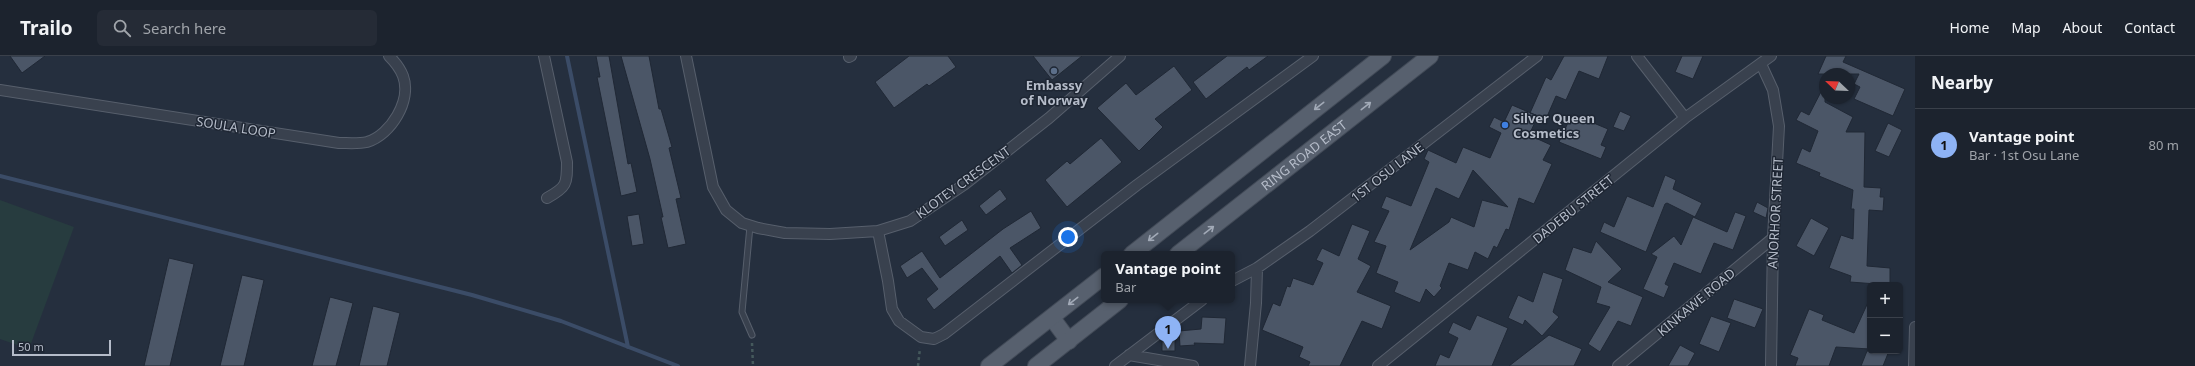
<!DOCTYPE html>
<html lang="en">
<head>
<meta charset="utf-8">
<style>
  body { margin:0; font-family:"Noto Sans",sans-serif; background:#252b36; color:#f1f3f6 }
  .controls { position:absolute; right:12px; bottom:12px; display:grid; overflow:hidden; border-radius:6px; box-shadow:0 1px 3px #0004 }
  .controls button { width:36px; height:36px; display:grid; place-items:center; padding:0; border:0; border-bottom:1px solid #3a404a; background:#1c232e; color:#f1f3f6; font:20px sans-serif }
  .compass { position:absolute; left:1819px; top:12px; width:36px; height:36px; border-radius:50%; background:#1c232e; box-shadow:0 1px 3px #0004; rotate:293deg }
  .scale { position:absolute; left:12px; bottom:10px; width:99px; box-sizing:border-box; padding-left:4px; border:2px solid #b5bcc9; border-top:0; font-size:11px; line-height:14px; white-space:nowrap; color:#b5bcc9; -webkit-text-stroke:3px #1e2633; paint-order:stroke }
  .you { position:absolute; left:1068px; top:181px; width:14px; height:14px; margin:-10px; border:3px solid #fff; border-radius:50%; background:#1a73e8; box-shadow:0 0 0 6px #1a73e833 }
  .badge { display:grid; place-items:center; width:26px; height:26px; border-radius:50%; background:#8eb3f5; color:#111; font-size:13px; font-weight:700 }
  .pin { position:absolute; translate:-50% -33px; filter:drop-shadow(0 1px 2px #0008) }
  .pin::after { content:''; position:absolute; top:21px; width:14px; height:12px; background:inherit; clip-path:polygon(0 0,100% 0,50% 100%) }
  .popup { position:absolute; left:1101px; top:195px; width:134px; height:52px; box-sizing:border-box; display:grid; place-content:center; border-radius:6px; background:#1c232e; filter:drop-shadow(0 1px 3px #0005); font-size:13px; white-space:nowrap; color:#a0a4aa }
  .popup b { font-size:15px; color:#f1f3f6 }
  .popup::after { content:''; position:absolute; left:50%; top:100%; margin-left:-8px; border:8px solid transparent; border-top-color:#1c232e }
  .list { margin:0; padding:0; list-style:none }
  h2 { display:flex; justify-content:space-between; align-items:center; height:52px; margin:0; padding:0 16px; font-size:17px }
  h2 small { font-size:13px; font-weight:400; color:#a0a4aa }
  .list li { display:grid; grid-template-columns:26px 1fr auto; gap:12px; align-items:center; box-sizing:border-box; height:72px; padding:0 16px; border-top:1px solid #3a404a }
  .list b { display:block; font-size:15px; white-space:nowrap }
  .list p { margin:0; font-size:13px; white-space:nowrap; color:#a0a4aa }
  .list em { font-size:13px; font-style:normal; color:#a0a4aa }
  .icon { flex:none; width:22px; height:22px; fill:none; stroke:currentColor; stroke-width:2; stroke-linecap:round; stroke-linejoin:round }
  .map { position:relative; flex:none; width:1915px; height:310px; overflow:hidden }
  header { display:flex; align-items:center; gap:24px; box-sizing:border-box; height:56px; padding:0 20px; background:#1c232e; border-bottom:1px solid #3a404a }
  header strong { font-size:19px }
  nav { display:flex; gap:22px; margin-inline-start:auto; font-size:14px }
  .search { width:280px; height:36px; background:#252b36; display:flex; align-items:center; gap:10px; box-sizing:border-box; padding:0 14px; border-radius:6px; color:#a0a4aa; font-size:15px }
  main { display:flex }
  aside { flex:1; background:#1c232e }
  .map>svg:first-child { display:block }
  .green { fill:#273c3f }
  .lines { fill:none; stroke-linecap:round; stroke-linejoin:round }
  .stream { stroke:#3b4c67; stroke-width:4 }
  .building { fill:#4b5667; stroke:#202835; fill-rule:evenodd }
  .service-casing { stroke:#575f6c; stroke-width:7 }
  .minor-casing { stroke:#575f6c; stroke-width:12 }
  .primary-casing { stroke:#424a57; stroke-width:18 }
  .path { stroke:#45595c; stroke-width:2.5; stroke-dasharray:3 3; stroke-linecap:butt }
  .service { stroke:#39414e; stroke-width:5 }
  .minor { stroke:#39414e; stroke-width:10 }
  .primary { stroke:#57606e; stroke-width:16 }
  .oneway { stroke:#a2aab7 }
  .service-dot { fill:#5c6f8a; stroke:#1e2633; stroke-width:1.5 }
  .shop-dot { fill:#3f7fe0; stroke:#1e2633; stroke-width:1.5 }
  .labels { text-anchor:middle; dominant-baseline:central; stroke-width:3; stroke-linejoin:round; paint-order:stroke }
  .poi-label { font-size:13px; font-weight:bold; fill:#b5bcc9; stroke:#1e2633 }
  .street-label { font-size:13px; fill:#b5bcc9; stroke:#1e2633 }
</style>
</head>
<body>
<header>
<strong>Trailo</strong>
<div class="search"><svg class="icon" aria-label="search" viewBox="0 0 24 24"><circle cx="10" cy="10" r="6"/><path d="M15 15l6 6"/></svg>Search here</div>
<nav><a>Home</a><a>Map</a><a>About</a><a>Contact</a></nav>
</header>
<main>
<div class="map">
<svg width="1915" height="310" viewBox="0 0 1915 310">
  <rect width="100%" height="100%" fill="#252f3e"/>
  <path class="green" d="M0,144l74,27 -45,122 -29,-10z"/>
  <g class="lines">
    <path class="stream" d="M567,0l61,291
      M0,120l472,119 89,26 117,45"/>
  </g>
  <path class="building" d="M10,0h35l-23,17z
    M596,0h13l19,108 3,-1 6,29 -16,4 -24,-119h3z
    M621,0h28l10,53h2l11,38 -3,1 12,50 -5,1 10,45 -18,4 -7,-31h2l-13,-58z
    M909,0h39l8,11 -27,19 -2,-2 -33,24 -19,-26z
    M1033,0h49l-30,24z
    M1227,0h41l-19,14 -2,-3 -41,32 -13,-17z
    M1564,0h44l-9,23 -20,-8 -13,29 -10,-4 -10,23 -16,-6 16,-36 5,3z
    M1682,0h21l-10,23 -18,-7z
    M1826,0h20l-3,6 62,27 -12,27 -39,-17 6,-12 -6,-3 5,-10h-41z
    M1174,10l18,24 -37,29 8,8 -24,24 -42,-43 29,-25 10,12z
    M1825,28v18l28,15 -7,15h19l-1,55 17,1 -1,9h4l-1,14 -14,-1 -2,56 23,2v17l-40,-3 1,-6 -22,-8 12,-33 12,4 1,-30h-3l2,-19 -34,-14 1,-3 -24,-10 6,-15 8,4 8,-21 -22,-11 5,-9 8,4z
    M1512,49l26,11 -9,19 22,10 -8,15 9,4 -18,40 -15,-6 -10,32 -3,-1 -9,19 -3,-2 -6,13 -13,-7 -7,18 -19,-7 -9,23 2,2 -8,9 -8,-8 -6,14 -26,-11 4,-10 -22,-9 10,-27 -12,-4 15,-31 -8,-3 5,-12 25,10 18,-44 -5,-3 4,-9 28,13 7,-16 27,11 11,-25 -12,-6 5,-10 10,5zM1473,114l35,37 -26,-7 -8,27 -23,-10 -2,5 -39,28 26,-62 23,11z
    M1620,55l11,5 -7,15 -11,-4z
    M1572,58l36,15 -7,16 5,2 -5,12 -42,-17z
    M1888,67l14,7 -13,27 -14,-6z
    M1101,82l21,24 -55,45 -22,-27 22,-19 3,3z
    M1665,119l11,5 -3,9 29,14 -7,14 -28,-14 -2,1 -19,48 -46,-20 4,-10 10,5 13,-31 26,11z
    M1000,133l7,10 -21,16 -7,-9z
    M1757,146l11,6 -2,10 -13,-6z
    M1031,155l10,17 -31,20 12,17 -10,8 -12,-17 -66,54 -8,-11 12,-10 -16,-21 -15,10 -7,-12 22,-15 18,27 63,-49z
    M1735,156l11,4 -13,34 -19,-7 -13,31 -27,-11 -9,21 4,2 -5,12 -21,-9 14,-32 -6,-3 23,-18 7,9 12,-28 34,15z
    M639,158l5,30 -12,2 -5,-30z
    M1811,162l18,10 -15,28 -18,-10z
    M962,164l6,10 -23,16 -6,-9z
    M1352,168l18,7 -12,28 13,7 -14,26 34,14 -9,23 -20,-8 -22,45h-32l2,-4 -11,-5 4,-10 -41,-17 11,-27 7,3 7,-20 3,1 3,-9 20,7 10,-22 -7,-3 6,-12 17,8z
    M1596,185l26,28 -14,13 35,15 -12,29 -13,-5 -18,31 -12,-8 22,-37 -14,-4 5,-16 -36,-17 8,-23 18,6z
    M169,202l25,6 -24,102h-26z
    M1543,216l20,7 -10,33 6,5 -17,19 -17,-16 -2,5 -15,-7 10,-23 15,7z
    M242,219l22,5 -20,86h-24z
    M330,241l23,6 -17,63h-24z
    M1870,242v51l-34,-2 -7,19h-34l3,-8 -8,-3 19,-46 15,6 -2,5 32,13z
    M1734,243l29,10 -8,19 -28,-10z
    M373,250l27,7 -13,53h-28z
    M1477,259l31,13 -16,38h-57l5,-12 9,4 9,-20 -10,-5 5,-11 17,8z
    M1711,260l20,7 -12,29 -20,-8z
    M1202,261l24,1 -2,26 -30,-1 1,2 -15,1 -1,-15 22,-2z
    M1549,279l33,14 -8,17h-65z
    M1162,283h13v12h-13z
    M1680,289l15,8 -7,13h-20z
    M1867,295h22l-6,15h-22z"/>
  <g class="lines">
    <g class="service-casing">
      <path id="service" d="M750,170l-8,86 10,23"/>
    </g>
    <g class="minor-casing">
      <path id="minor" d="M544,0l23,106c0,22 0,25 -20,36
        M686,0l27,131 13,23 16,13 16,5 27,5 45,1 48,-3 32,-10 55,-37 84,-66 71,-62
        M1637,0l48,62
        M849,1l2,-1
        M1761,8l12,26 6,36 -6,112 -2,128
        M0,34l339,53c9,0 20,1 28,-1 24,-7 45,-42 36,-66 -3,-8 -8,-14 -14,-20
        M878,175l10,50 4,28 7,12 22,16 13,2 10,-5 193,-149 176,-129
        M1232,225l25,-13 53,-37 227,-175
        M1129,299l64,11
        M1115,310l87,-66
        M1250,310l6,-63 1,-35
        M1378,310l307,-248 86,-62
        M1618,310l155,-128
        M1914,310l1,-39"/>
    </g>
    <g class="primary-casing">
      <g id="primary">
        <path d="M1132,198l251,-198"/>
        <path id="s1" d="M1178,198l252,-198"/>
        <path d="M1052,262l17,23"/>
        <path d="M989,310l115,-90"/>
        <path d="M1036,310l84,-66"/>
      </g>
    </g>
    <path class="path" d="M752,287l1,23
      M918,310l2,-18"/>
    <use href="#service" class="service"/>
    <use href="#minor" class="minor"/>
    <use href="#primary" class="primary"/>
  </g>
  <defs><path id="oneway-shaft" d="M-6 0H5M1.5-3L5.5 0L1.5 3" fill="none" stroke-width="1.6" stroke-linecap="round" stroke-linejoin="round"/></defs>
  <g class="oneway">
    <use href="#oneway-shaft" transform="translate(1319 50) rotate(142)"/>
    <use href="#oneway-shaft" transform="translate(1366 50) rotate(-38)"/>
    <use href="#oneway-shaft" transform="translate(1209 174) rotate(-38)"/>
    <use href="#oneway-shaft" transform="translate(1153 181) rotate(142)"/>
    <use href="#oneway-shaft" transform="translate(1073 245) rotate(142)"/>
  </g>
  <circle class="service-dot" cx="1054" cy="15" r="4"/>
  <circle class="shop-dot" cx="1505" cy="69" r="4"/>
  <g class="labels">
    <g class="poi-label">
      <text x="1054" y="29">Embassy<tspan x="1054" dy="15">of Norway</tspan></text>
      <text x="1513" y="62" text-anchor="start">Silver Queen<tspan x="1513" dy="15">Cosmetics</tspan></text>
    </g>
    <g class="street-label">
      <text transform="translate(236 71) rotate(9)">SOULA LOOP</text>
      <text stroke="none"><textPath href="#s1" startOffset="160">RING ROAD EAST</textPath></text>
      <text transform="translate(1387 116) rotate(-38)">1ST OSU LANE</text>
      <text transform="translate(963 126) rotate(-36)">KLOTEY CRESCENT</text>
      <text transform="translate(1573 153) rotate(-39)">DADEBU STREET</text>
      <text transform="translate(1775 157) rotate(-87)">ANORHOR STREET</text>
      <text transform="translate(1696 246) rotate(-40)">KINKAWE ROAD</text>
    </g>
  </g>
</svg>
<div class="controls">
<button>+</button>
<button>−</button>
</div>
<svg class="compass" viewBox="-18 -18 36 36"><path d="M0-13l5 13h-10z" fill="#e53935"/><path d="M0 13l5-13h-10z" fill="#a0a4aa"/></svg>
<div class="scale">50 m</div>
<div class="you"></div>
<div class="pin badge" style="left:1168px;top:293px">1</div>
<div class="popup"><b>Vantage point</b>Bar</div>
</div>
<aside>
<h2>Nearby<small></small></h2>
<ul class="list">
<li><span class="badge">1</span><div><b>Vantage point</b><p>Bar · 1st Osu Lane</p></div><em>80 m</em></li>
</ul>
</aside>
</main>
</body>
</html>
